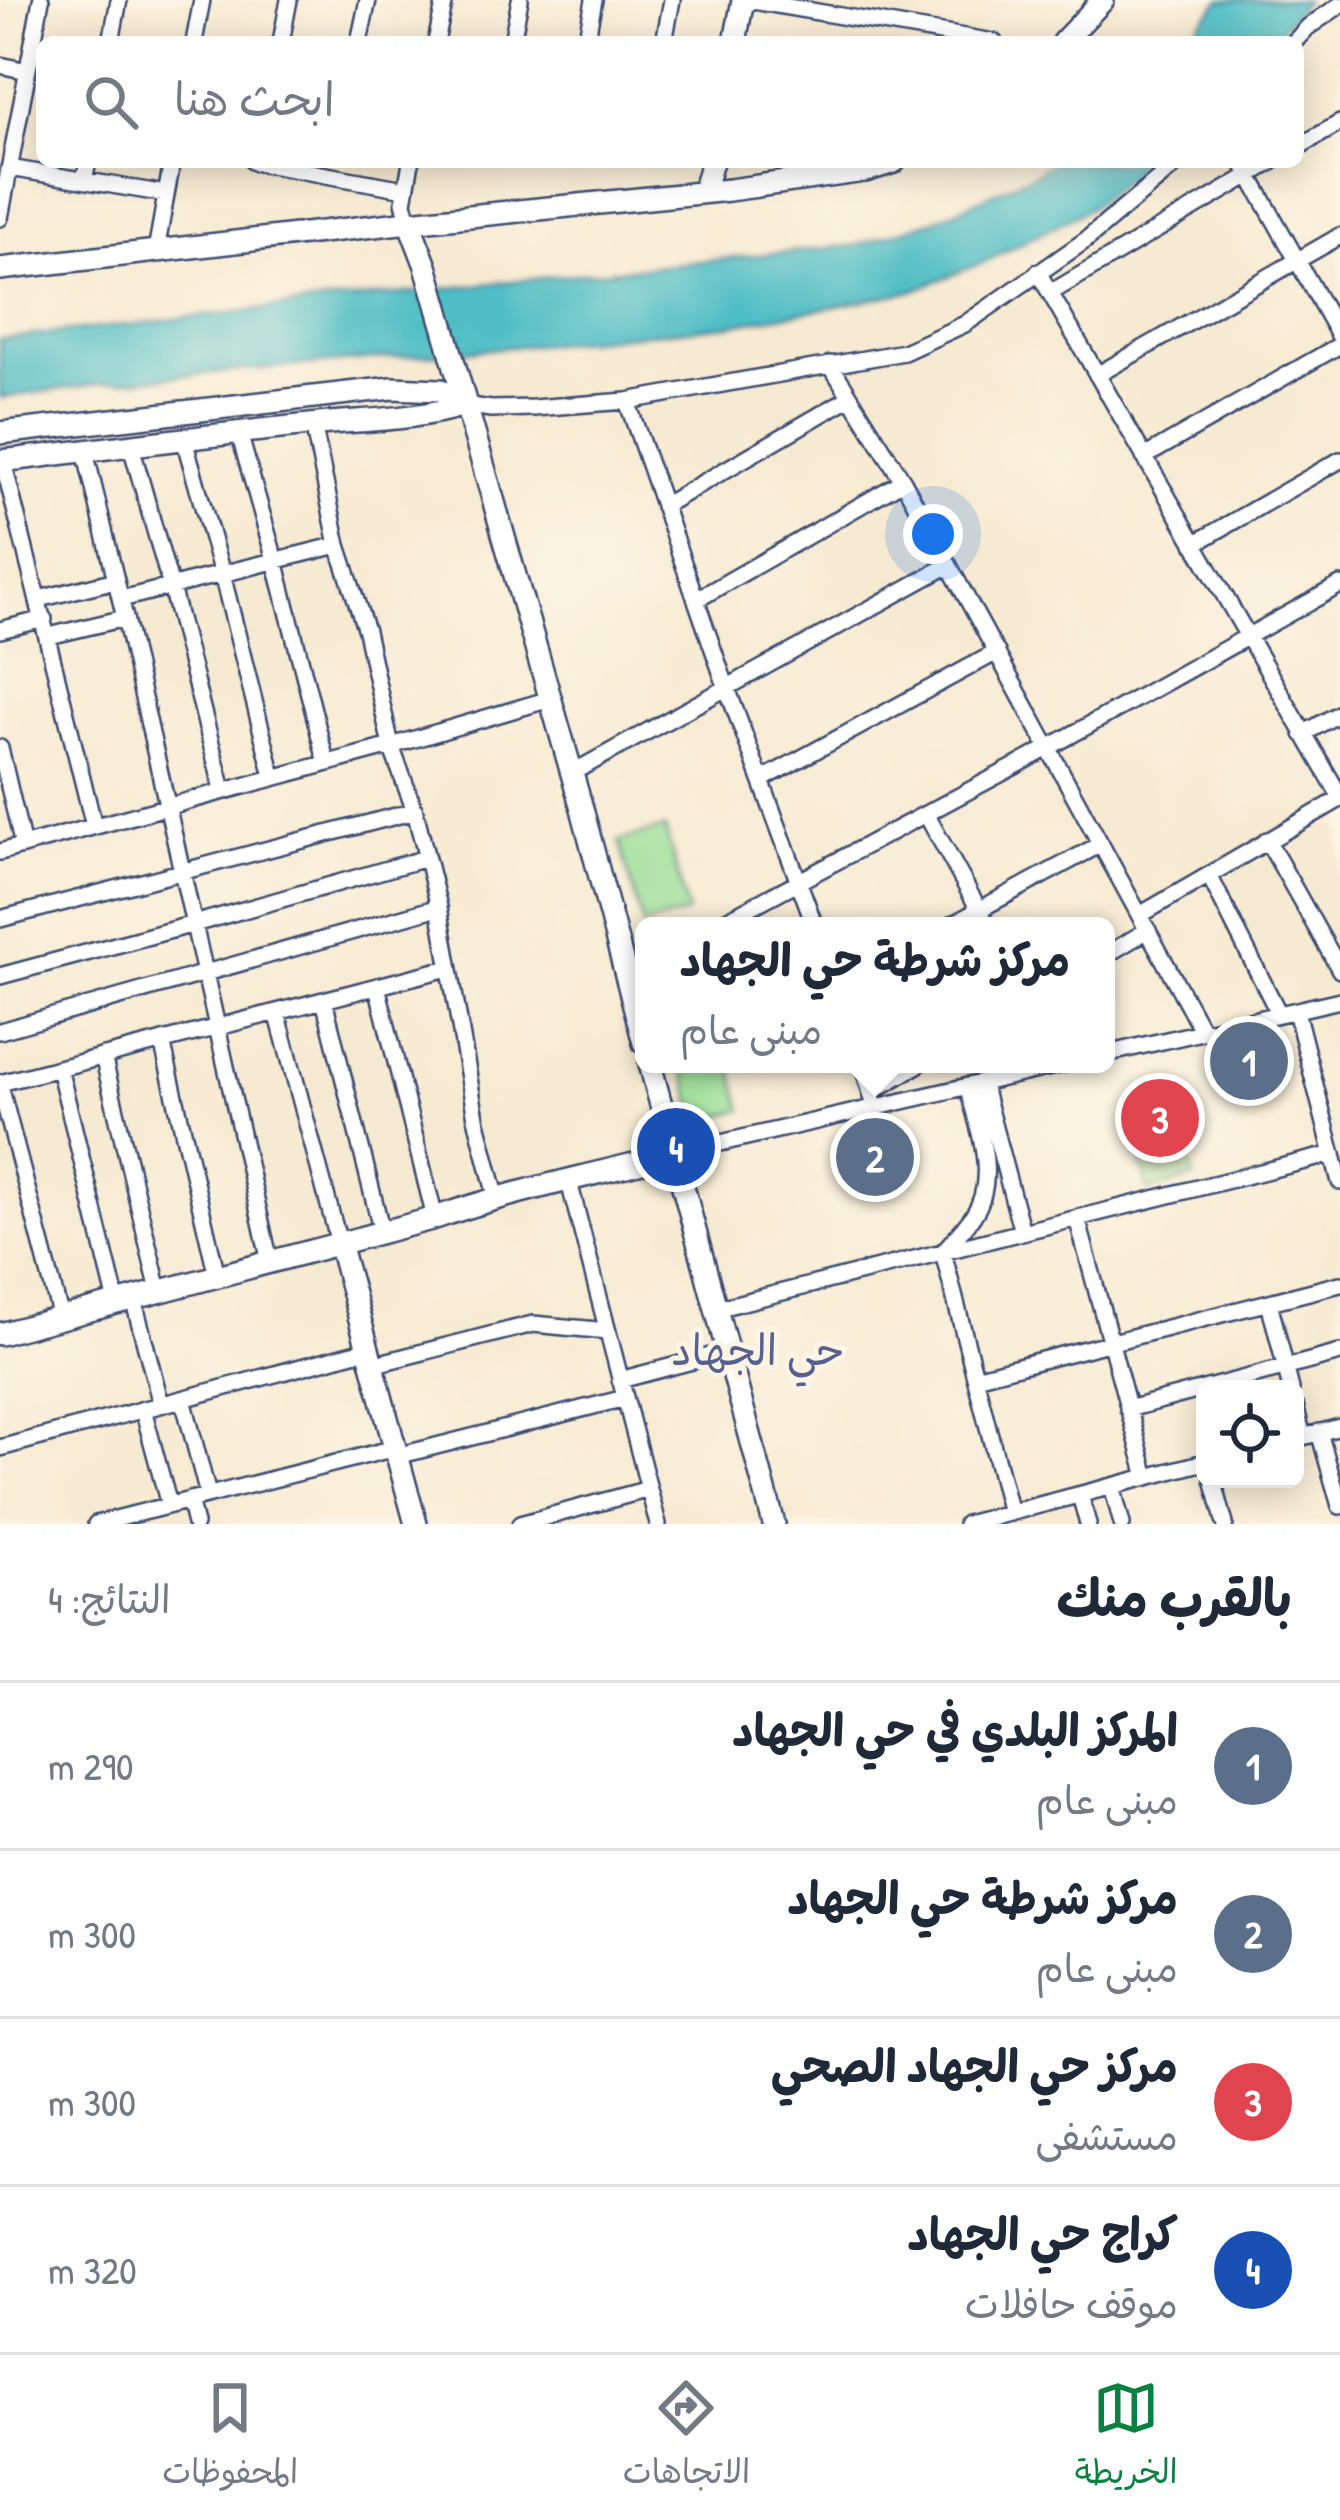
<!DOCTYPE html>
<html lang="ar">
<head>
<meta charset="utf-8">
<style>
  body { margin:0; font-family:"Patrick Hand","Playpen Sans Arabic",sans-serif; background:#f6f6f7; color:#1f2937; direction:rtl }
  .controls { position:absolute; right:36px; bottom:36px; display:grid; overflow:hidden; border-radius:18px; box-shadow:0 6px 30px #0003 }
  .controls button { width:108px; height:108px; display:grid; place-items:center; padding:0; border:0; border-bottom:3px solid #e0e1e3; background:#fff; color:#1f2937; font:60px sans-serif }
  .you { position:absolute; left:933px; top:534px; width:42px; height:42px; margin:-30px; border:9px solid #fff; border-radius:50%; background:#1a73e8; box-shadow:0 0 0 18px #1a73e833 }
  .badge { display:grid; place-items:center; width:78px; height:78px; border-radius:50%; background:#0b8043; color:#fff; font-size:39px; font-weight:700 }
  .pin { position:absolute; translate:-50% -50%; border:6px solid #fff; box-shadow:0 3px 12px #0006 }
  .popup { position:absolute; left:635px; top:917px; width:480px; height:156px; box-sizing:border-box; display:grid; place-content:center; border-radius:18px; background:#fff; filter:drop-shadow(0 3px 9px #0005); font-size:39px; white-space:nowrap; color:#747a83 }
  .popup b { font-size:45px; color:#1f2937 }
  .popup::after { content:''; position:absolute; left:50%; top:100%; margin-left:-24px; border:24px solid transparent; border-top-color:#fff }
  .list { margin:0; padding:0; list-style:none }
  h2 { display:flex; justify-content:space-between; align-items:center; height:156px; margin:0; padding:0 48px; font-size:51px }
  h2 small { font-size:39px; font-weight:400; color:#747a83 }
  .list li { display:grid; grid-template-columns:78px 1fr auto; gap:36px; align-items:center; box-sizing:border-box; height:168px; padding:0 48px; border-top:3px solid #e0e1e3 }
  .list b { display:block; font-size:45px; white-space:nowrap }
  .list p { margin:0; font-size:39px; white-space:nowrap; color:#747a83 }
  .list em { font-size:39px; font-style:normal; color:#747a83 }
  .icon { flex:none; width:66px; height:66px; fill:none; stroke:currentColor; stroke-width:2; stroke-linecap:round; stroke-linejoin:round }
  .map { position:relative; flex:none; width:1340px; height:1524px; overflow:hidden; direction:ltr }
  .search { position:absolute; background:#fff; box-shadow:0 6px 30px #0003; left:36px; right:36px; top:36px; height:132px; display:flex; align-items:center; gap:30px; box-sizing:border-box; padding:0 42px; border-radius:18px; color:#747a83; font-size:45px }
  .sheet { height:828px; background:#fff }
  nav { display:flex; justify-content:space-around; align-items:center; box-sizing:border-box; height:168px; border-top:3px solid #e0e1e3; background:#fff; font-size:33px; color:#747a83 }
  nav a { display:grid; justify-items:center; gap:6px }
  nav .on { color:#0b8043 }
  .map>svg:first-child { display:block }
  .green { fill:#99de96; stroke:#5a867a; stroke-width:3 }
  .water { fill:#50bec5; stroke:#367692; stroke-width:3 }
  .lines { fill:none; stroke-linecap:round; stroke-linejoin:round }
  .minor-casing { stroke:#3c4b6f; stroke-width:20 }
  .tertiary-casing { stroke:#3c4b6f; stroke-width:26 }
  .minor { stroke:#fff; stroke-width:15 }
  .tertiary { stroke:#fff; stroke-width:21 }
  .labels { text-anchor:middle; dominant-baseline:central; stroke-width:10; stroke-linejoin:round; paint-order:stroke }
  .neighbourhood-label { font-size:42px; fill:#57608f; stroke:#fcf5e5 }
</style>
</head>
<body>
<div class="map">
<svg width="1340" height="1524" viewBox="0 0 1340 1524">
  <rect width="100%" height="100%" fill="#fcf5e5"/>
  <filter id="ink" filterUnits="userSpaceOnUse"><feTurbulence type="fractalNoise" baseFrequency=".00833" numOctaves="2"/><feDisplacementMap in="SourceGraphic" scale="24" xChannelSelector="R" yChannelSelector="G"/><feConvolveMatrix kernelMatrix="1 2 1 2 8 2 1 2 1" color-interpolation-filters="sRGB"/></filter>
  <filter id="wash" filterUnits="userSpaceOnUse"><feTurbulence type="fractalNoise" baseFrequency=".004" numOctaves="4" result="noise"/><feDisplacementMap in="SourceGraphic" scale="48" xChannelSelector="R" yChannelSelector="G"/><feGaussianBlur stdDeviation="2.7" result="paint"/><feColorMatrix in="noise" values="0 0 0 0 0 0 0 0 0 0 0 0 0 0 0 0 0 1.4 0 .05"/><feComposite in="paint" operator="in"/></filter>
  <g filter="url(#wash)">
    <rect width="100%" height="100%" fill="#f7ead2"/>
    <path class="green" d="M665,828l23,85 -45,13 -24,-85z
      M682,1064h49l12,46 -45,12z
      M1174,1107l20,71 -45,13 -20,-71z"/>
    <path class="water" d="M1221,0h85l-37,42h-85z
      M1052,162h95l-59,47 -103,53 -73,29 -80,16 -103,18 -181,19 -437,38 -111,16v-59l520,-59 338,-35 77,-25 103,-48z"/>
  </g>
  <g filter="url(#ink)">
    <g class="lines">
      <g class="minor-casing">
        <path id="minor" d="M747,0l247,42
          M111,42l8,-42
          M194,42l8,-42
          M281,42l8,-42
          M359,42l9,-42
          M436,42l9,-42
          M512,42l8,-42
          M586,42l8,-42
          M664,42l8,-42
          M1294,42l14,-15 32,-22
          M0,65l27,6
          M1298,147l42,-24
          M253,162l152,27
          M1242,162l98,175
          M9,168l157,26
          M84,180l4,-18
          M0,218l41,-218
          M409,222l-5,-20 7,-40
          M156,251l16,-89
          M1038,272l302,524
          M1050,293l222,-131
          M830,364l73,117 300,551
          M1097,375l243,-139
          M627,401l94,271 94,254
          M464,405l27,4 42,-1 94,-7 277,-49 61,-28 121,-84 93,-78
          M313,424l25,121 28,86 25,115 24,65 24,96 37,211 20,78
          M239,433l36,127 51,201
          M184,439l38,135 51,202
          M131,446l40,141 52,203
          M85,451l40,167 145,644
          M1144,457l196,-112
          M3,461l91,365
          M663,506l186,-108
          M1194,544l146,-84
          M39,599l77,-19
          M121,599l217,-54
          M696,600l207,-119
          M0,630l44,-11
          M49,636l76,-18
          M1303,734l37,-21
          M0,748l23,98
          M572,773l377,-208
          M763,779l234,-127
          M926,814l62,112
          M1267,840l73,130
          M0,852l391,-106 159,-47
          M1209,875l70,139
          M1140,915l200,-116
          M0,919l415,-108
          M715,926l306,-163 319,-178
          M949,926l152,-82
          M1106,955l42,-25
          M626,974l18,-10
          M0,976l194,-52 232,-66
          M377,986l58,232
          M324,1000l58,232
          M1296,1011l44,171
          M277,1012l62,231
          M0,1031l439,-124
          M162,1041l55,235
          M1106,1054l234,-54
          M103,1056l56,235
          M862,1064l11,35
          M59,1068l58,235
          M0,1083l448,-115
          M982,1083l40,149
          M0,1086l61,232
          M967,1086c11,40 32,92 6,130 -8,12 -20,24 -30,36l67,261
          M871,1092l48,-28
          M673,1154l391,-90
          M569,1182l89,342
          M1077,1218l70,259
          M133,1298l28,106
          M1269,1302l22,87
          M715,1309l618,-155
          M372,1365l161,-41 75,7
          M975,1377l365,-93
          M620,1380l106,-28
          M183,1399l25,96
          M1295,1405l8,32
          M143,1409l26,96
          M1128,1409l212,-56
          M1319,1432l21,74
          M1295,1439l45,-12
          M0,1448l368,-99
          M397,1456l228,-58
          M1213,1479l12,45
          M1112,1486l10,38
          M1080,1495l8,29
          M189,1500l6,24
          M96,1524l299,-76
          M520,1524l129,-35
          M966,1524l239,-62"/>
      </g>
      <g class="tertiary-casing">
        <path id="tertiary" d="M735,42l8,-42
          M1063,42l40,-42
          M703,192l9,-30
          M409,222l17,44 155,539 63,238
          M0,269l409,-47 320,-32 136,-19 29,-9
          M0,433l392,-45 49,2 23,15
          M0,461c103,-12 207,-26 310,-36 53,-6 103,-4 154,-20
          M650,1064l124,460
          M339,1243l77,281
          M0,1334l435,-116c77,-27 159,-43 238,-64"/>
      </g>
      <use href="#minor" class="minor"/>
      <use href="#tertiary" class="tertiary"/>
    </g>
  </g>
  <g class="labels">
    <g class="neighbourhood-label">
      <text x="758" y="1349">حي الجهاد</text>
    </g>
  </g>
</svg>
<div class="controls">
<button><svg class="icon" aria-label="locate" viewBox="0 0 24 24"><circle cx="12" cy="12" r="6"/><path d="M12 2v4M12 18v4M2 12h4M18 12h4"/></svg></button>
</div>
<div class="you"></div>
<div class="pin badge" style="left:1249px;top:1061px;background:#5c6f8a">1</div>
<div class="pin badge" style="left:875px;top:1157px;background:#5c6f8a">2</div>
<div class="popup"><b>مركز شرطة حي الجهاد</b>مبنى عام</div>
<div class="pin badge" style="left:1160px;top:1118px;background:#e0444e">3</div>
<div class="pin badge" style="left:676px;top:1147px;background:#1a4fb4">4</div>
<div class="search"><svg class="icon" aria-label="search" viewBox="0 0 24 24"><circle cx="10" cy="10" r="6"/><path d="M15 15l6 6"/></svg>ابحث هنا</div>
</div>
<section class="sheet">
<h2>بالقرب منك<small>النتائج: 4</small></h2>
<ul class="list">
<li><span class="badge" style="background:#5c6f8a">1</span><div><b>المركز البلدي في حي الجهاد</b><p>مبنى عام</p></div><em>290 m</em></li>
<li><span class="badge" style="background:#5c6f8a">2</span><div><b>مركز شرطة حي الجهاد</b><p>مبنى عام</p></div><em>300 m</em></li>
<li><span class="badge" style="background:#e0444e">3</span><div><b>مركز حي الجهاد الصحي</b><p>مستشفى</p></div><em>300 m</em></li>
<li><span class="badge" style="background:#1a4fb4">4</span><div><b>كراج حي الجهاد</b><p>موقف حافلات</p></div><em>320 m</em></li>
</ul>
</section>
<nav>
<a class="on"><svg class="icon" aria-label="map" viewBox="0 0 24 24"><path d="M3 6l6-2 6 2 6-2v14l-6 2-6-2-6 2zM9 4v14M15 6v14"/></svg>الخريطة</a>
<a><svg class="icon" aria-label="directions" viewBox="0 0 24 24"><path d="M12 3l9 9-9 9-9-9zM9 14v-3h6M13 9l2 2-2 2"/></svg>الاتجاهات</a>
<a><svg class="icon" aria-label="saved" viewBox="0 0 24 24"><path d="M7 4h10v16l-5-4-5 4z"/></svg>المحفوظات</a>
</nav>
</body>
</html>
